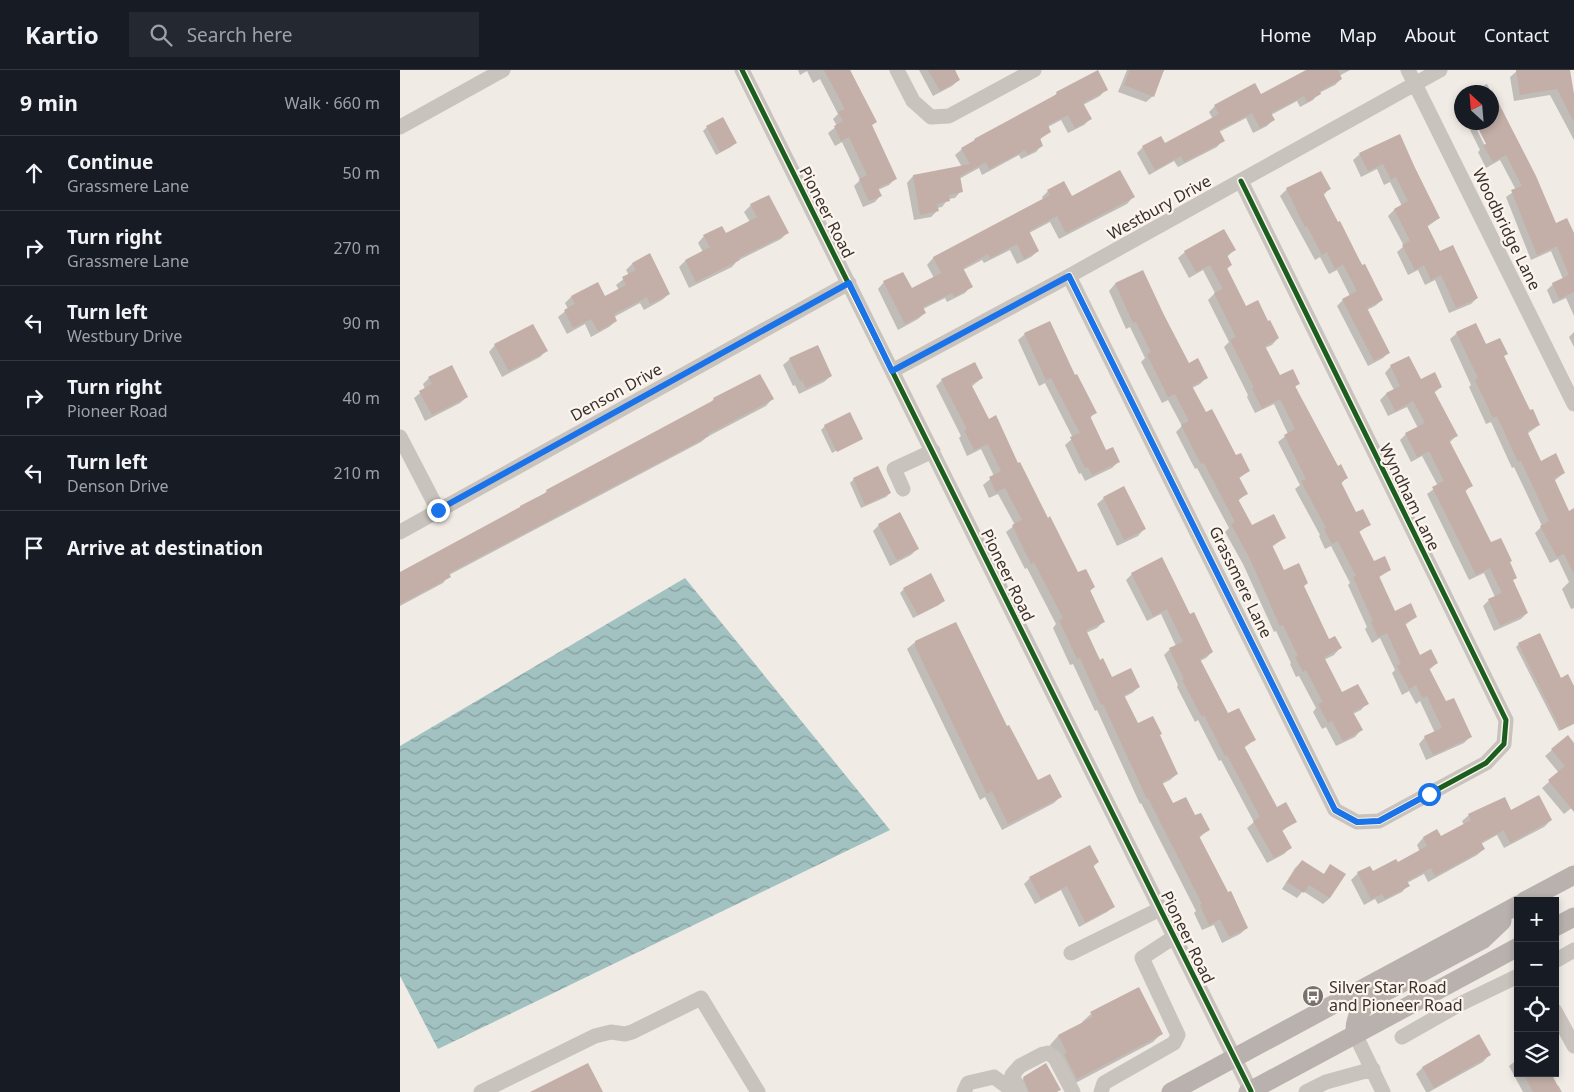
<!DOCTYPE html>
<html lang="en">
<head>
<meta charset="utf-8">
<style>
  body { margin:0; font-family:"Noto Sans",sans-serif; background:#242831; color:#f1f3f6 }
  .controls { position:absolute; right:15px; bottom:15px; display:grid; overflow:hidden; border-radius:0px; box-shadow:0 2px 8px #0003 }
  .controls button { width:45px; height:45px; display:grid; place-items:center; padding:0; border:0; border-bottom:1px solid #363941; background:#171b24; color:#f1f3f6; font:25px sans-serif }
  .compass { position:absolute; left:1054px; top:15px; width:45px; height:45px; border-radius:50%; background:#171b24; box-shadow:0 2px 8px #0003; rotate:334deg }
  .stop { position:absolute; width:15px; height:15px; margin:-11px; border:4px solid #1a73e8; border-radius:50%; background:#fff }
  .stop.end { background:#1a73e8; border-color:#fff; box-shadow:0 1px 5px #0008 }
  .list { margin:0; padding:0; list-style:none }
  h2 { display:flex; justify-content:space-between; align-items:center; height:65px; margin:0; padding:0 20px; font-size:21px }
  h2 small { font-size:16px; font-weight:400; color:#9ea1a6 }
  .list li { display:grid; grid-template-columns:32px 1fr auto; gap:15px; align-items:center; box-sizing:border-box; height:75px; padding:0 20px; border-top:1px solid #363941 }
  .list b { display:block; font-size:19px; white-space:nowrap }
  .list p { margin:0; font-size:16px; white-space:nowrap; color:#9ea1a6 }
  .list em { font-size:16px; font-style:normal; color:#9ea1a6 }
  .icon { flex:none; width:28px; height:28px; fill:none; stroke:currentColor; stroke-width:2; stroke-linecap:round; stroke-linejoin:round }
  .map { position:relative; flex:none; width:1174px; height:1022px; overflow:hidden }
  header { display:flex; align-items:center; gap:30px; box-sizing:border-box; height:70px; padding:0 25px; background:#171b24; border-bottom:1px solid #363941 }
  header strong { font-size:24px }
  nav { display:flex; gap:28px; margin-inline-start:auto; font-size:18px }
  .search { width:350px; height:45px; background:#242831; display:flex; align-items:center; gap:12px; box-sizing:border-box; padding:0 18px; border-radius:0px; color:#9ea1a6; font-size:19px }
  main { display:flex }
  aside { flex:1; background:#171b24 }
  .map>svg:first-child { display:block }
  .water { fill:url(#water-waves) }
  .shadow { fill:#0003 }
  .building { fill:#c3afa7 }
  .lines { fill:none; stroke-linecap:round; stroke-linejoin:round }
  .minor { stroke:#c9c3be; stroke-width:15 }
  .major { stroke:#b8b1ad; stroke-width:19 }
  .cycleway-casing { stroke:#fbf5ee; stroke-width:8 }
  .cycleway { stroke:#1b5e20; stroke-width:5 }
  .route { stroke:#1a73e8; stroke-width:6 }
  .labels { text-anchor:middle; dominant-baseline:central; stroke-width:4.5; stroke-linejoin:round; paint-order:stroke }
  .street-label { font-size:16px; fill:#3b302b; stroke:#fbf5ee }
  .poi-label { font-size:16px; fill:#3b302b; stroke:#fbf5ee; text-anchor:start }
</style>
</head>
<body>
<header>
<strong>Kartio</strong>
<div class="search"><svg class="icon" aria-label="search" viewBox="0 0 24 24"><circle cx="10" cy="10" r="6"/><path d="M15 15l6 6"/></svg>Search here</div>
<nav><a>Home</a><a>Map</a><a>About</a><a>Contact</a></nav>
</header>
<main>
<aside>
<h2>9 min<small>Walk · 660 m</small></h2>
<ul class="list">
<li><svg class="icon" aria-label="ahead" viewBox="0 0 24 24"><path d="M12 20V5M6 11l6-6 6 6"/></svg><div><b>Continue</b><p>Grassmere Lane</p></div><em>50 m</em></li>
<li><svg class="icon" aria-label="right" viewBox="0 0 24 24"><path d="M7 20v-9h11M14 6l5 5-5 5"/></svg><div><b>Turn right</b><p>Grassmere Lane</p></div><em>270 m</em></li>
<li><svg class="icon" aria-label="left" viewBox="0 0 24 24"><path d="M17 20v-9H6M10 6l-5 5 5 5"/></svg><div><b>Turn left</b><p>Westbury Drive</p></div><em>90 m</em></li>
<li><svg class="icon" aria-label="right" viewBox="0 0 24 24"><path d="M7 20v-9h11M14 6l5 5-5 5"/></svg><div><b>Turn right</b><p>Pioneer Road</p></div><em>40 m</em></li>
<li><svg class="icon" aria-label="left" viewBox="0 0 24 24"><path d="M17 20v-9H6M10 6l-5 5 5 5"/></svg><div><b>Turn left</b><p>Denson Drive</p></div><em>210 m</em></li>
<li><svg class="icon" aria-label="arrive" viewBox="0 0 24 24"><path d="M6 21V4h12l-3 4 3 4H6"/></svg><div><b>Arrive at destination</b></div></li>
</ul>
</aside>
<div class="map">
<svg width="1174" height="1022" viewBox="0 0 1174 1022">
  <defs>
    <pattern id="water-waves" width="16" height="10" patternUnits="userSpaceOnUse" patternTransform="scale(1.25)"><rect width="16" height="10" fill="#a1c2c1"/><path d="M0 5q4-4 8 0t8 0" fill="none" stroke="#849e9d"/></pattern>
  </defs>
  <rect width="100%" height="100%" fill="#f0ebe5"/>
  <path class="water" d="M285,508l205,252 -452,219 -38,-73v-230z"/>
  <path class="shadow" d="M398,0h52l25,52 -4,4 24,53 -6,6 -11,5 3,5 -6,7 -12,5 -9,-21 6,-6 -18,-38 -7,4 -7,-13 9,-7 -4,-7 5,-5 -18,-35 -7,4 -6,-12 -7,4z
    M519,0h36l4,10 -7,6 -19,10z
    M727,0h37l-11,26 -7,6 -28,-10z
    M909,0h41l-11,6 2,3 -6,6 -16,8 -6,7 -13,7 -3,-6 -26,14 2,5 -6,6 -14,7 -7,-15 -27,14 4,8 -6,7 -39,20 -4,-6 -25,14 -12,-22 6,-6 21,-2 49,-26 -4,-7 6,-6 45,-10z
    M1121,0h48l5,29v41l-24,-45 -36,6 -4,-24 7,-6z
    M1087,14l4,8h-21z
    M706,19l-6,7 -17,9 7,14 -6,6 -16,8 -7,-13 -13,7 2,5 -11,8 3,5 -6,7 -15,7 -2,-4 -37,20 -3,-7 -20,11 2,12 -6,7 -7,1 -6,8 -5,1v3l-6,6 -17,3 -7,-37 6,-7 49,-9 -7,-12 7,-6 13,-9 76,-41 6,-6z
    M1092,23l43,84 20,48 19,11v80l-8,-18 -13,6 -6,-14 6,-6 10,-5 -12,-28 -20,9 -25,-63 10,-7 -16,-30 -14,8 -8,-16 2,-2 -14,-28h7l14,28 5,-28z
    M1061,28l1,1v14l-6,-10z
    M307,57l28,16 -4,4 -15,8 -13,-24z
    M999,65l40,83 -12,9 13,26 37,45 -6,6 -22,9 -14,-33 -10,5 -7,-15 -10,5 -11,-23 7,-6 -16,-30 6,-6 8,-4 -12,-24 -6,3 -7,-16 -16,8 -8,-17 7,-6z
    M921,102l8,17 -6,7 59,104 -7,6 -8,4 22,42 -6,6 -15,8 -31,-60 6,-6 7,-4 -13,-26 -8,4 -9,-17 -5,3 -35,-64 6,-6z
    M648,121l24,7 61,-1 -6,7 -68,35 -9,-17 -21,11 9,18 -7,6 -14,7 -7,-14 -26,13 -2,-3 -19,10 8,16 -6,7 -18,9 -2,-4 -22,11 2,4 -7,6 -20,11 -20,-41 6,-7 27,7 23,-11 -7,-13 6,-7 110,-58 -1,-3z
    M351,135l36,28 -6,6 -44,22 -5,6 -43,21 -10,-21 6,-6 18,-9 -5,-9 6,-7 21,-1 25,-13 -6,-10z
    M834,180l-7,7 4,8 -5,5 19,38 23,15 10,15 -6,7 -7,3 14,29 20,6 -4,4 42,81 9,10 -5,6 15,30 14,10 -12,9 15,30 17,7 -12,8 16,35 22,4 -11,8 14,31 18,7 -8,7 16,33 25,34 -6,6 -38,17 -7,-16 6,-7 10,-4 -15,-32 -4,3 -7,-13 -7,4 -10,-22 3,-3 -15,-32 -8,5 -7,-14 2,-2 -19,-42 2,-2 -19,-37 -6,3 -6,-13 1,-1 -25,-46 5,-4 -22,-43 10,-8 -14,-30 -19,9 -8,-16 1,-2 -24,-48 5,-5 -21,-42 7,-7 -12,-23 -14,8 -11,-20 7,-6z
    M249,185l20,39 -7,6 -18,10 -4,-7 -26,14 2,4 -7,6 -18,10 -6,-13 -18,10 -9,-17 10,-8 -3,-6 6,-6 26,-13 7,14 15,-8 -3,-5 13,-10 -3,-5 6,-6z
    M743,202l20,44 25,48 18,14 -6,6 -8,4 13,26 30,43 14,14 -11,8 8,15 -8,7 13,26 33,11 -12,9 11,25 20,15 26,54 11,7 -6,7 -10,5 18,33 25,10 -6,7 -8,4 8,16 -6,7 -19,9 -10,-19 -4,2 -9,-17 3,-4 -17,-32 -3,1 -6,-13 1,-1 -15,-32 -2,1 -31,-68 -18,-32 4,-4 -32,-60 -2,1 -19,-37 6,-6 -14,-26 -6,3 -21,-41 4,-4 -15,-31 -4,2 -17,-38 6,-7z
    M1174,262v15l-5,-10z
    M1057,263l29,13 17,11 26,55 10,13 -12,9 13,28 24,11 -10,8 14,31 6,-2v98l-3,1 -9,-20 7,-7 -11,-23 -8,4 -15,-30 7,-7 -28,-59 -2,1 -21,-46 -5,2 -17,-37 2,-2 -21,-46z
    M625,264l49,43 21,36 -6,6 16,33 14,9 -7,7 -27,13 -4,-8 -2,1 -14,-29 8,-7 -28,-55 -6,3 -21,-46z
    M95,275l51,6 -6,6 -38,20 -13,-25z
    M390,289l41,17 -7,6 -25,12 -4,-9 -2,1 -10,-21z
    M991,296l29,15 21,6 -7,6 22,43 -7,7 22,42 -6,7 26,52 17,19 8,14 -4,4 15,32 -6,6 -27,12 -11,-25 6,-6 6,-3 -11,-24 -15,7 -42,-86 11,-8 -16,-30 -11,6 -11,-22 6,-6 12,-6 -11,-21 -19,9 -8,-16 6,-6 8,-4 -9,-17z
    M29,308l38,19 -7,6 -35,18 -11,-23 11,-9 -2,-5z
    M582,308l-11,9 17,33 29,45 61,109 16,13 -5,5 14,30 -6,6 -11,5 14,28 11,17 28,9 -7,6 -8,4 13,28 21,11 19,38 -7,6 -8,4 10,21 23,12 13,13 -9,8 48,90 -7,6 -18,9 -8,-18 -12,5 -8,-17 2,-2 -55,-108 -1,1 -43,-94 -2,1 -22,-47 -3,1 -17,-37 3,-4 -29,-56 -2,1 -19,-37 9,-7 -17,-31 -9,4 -6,-13 11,-9 -13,-27 -14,7 -8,-18 2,-2 -25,-50 6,-6z
    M314,329h58l-6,7 -59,31 -6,5 -252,133 -6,8 -43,23v-32l143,-79 4,-4 161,-86z
    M449,344l13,24 -4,3v-2l-26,14 -11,-23 4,-4z
    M454,409l36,14 -4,4 -25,11 -11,-25z
    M704,428l40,31 -6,7 -21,10 -20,-42z
    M479,455l38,24 -6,6 -21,11 -17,-35z
    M732,504l58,41 22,37 -6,6 -6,3 28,54 26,25 -10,8 33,61 18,12 -14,11 9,16 -6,6 -17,9 -20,-35 7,-6 -33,-62 -2,1 -21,-41 -3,2 -18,-35 1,-2 -14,-30 6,-6 6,-3 -15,-32 -14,7 -21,-41z
    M504,519l39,12 -4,4 -26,13 -13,-25z
    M555,553l51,105 31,53 23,16 -6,6 -52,27 -17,-33 -5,3 -73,-151 7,-6z
    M1119,574l41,36 14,8v36l-15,7 -43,-84z
    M1167,667l7,8v61l-10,8 -22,-26 17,-15 -14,-17z
    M1111,741l40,9 -7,7 -40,21 -7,-13 -16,9 3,5 -7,6 -49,27 -4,-8 -17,9 1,2 -6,7 -24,12 -3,-5 -11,6 -13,-25 7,-7h14l25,-9 23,-12 -3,-7 6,-7 14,-7 3,7 24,-13 -2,-4 7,-6z
    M902,791l21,14 8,-9 -1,32 -7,6 -20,-13 -6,7 -15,-9 13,-21z
    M698,792l-5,5 20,40 -6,5 -28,15 -18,-37 -26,14 -11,-20 6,-6z
    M691,944l70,20 -8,8 -85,45 -10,-26 -8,-16 8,-9 25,-12 -1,-2z
    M1089,985l-6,7 -54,30h-3l-10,-18 6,-6z
    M1118,989v14h32l7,13 1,-1 4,7h-39l-14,-26z
    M624,1008l36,11 -3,3h-37l-3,-8z"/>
  <path class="building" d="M424,0h26l27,52 -5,3 25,54 -19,9 4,8 -13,5 -10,-22 8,-4 -18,-38 -8,4 -7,-15 9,-5 -5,-9 7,-3z
    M528,0h27l5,10 -20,11z
    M698,0l10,20 -25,13 9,16 -17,9 -7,-13 -20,10 3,7 -11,6 3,8 -15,8 -3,-4 -36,19 -3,-7 -26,14 3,16 -14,3 1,6 -13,3 2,7 -19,4 -7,-40 57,-11 -9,-16 14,-8 -1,-1 83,-45 -1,-2z
    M730,0h34l-10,27 -30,-12z
    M906,0h32l4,9 -22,12 1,3 -14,8 -3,-6 -33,17 4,7 -15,8 -8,-15 -33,17 6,11 -41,21 -3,-6 -26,14 -13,-24 19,-10 4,7 54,-29 -5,-9 41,-22 6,11z
    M1116,0h54l4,24v28l-17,-33 -37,6z
    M1092,20l44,86 20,47 11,-5 7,15v59l-15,7 -7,-16 17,-8 -12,-29 -20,9 -26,-65 11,-4 -16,-31 -13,7 -10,-17 3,-1 -11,-22h17z
    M323,47l14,26 -17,9 -14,-26z
    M1000,64l15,34 25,50 -13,7 13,26 13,-6 25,53 -22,10 -15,-33 -10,5 -7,-15 -9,5 -13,-25 8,-4 -16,-32 14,-8 -12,-24 -5,3 -8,-16 -15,7 -9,-18z
    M720,100l15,27 -69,36 -9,-17 -28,15 10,20 -15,8 -7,-15 -27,14 -2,-4 -25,14 10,19 -19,10 -2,-4 -29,14 3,6 -21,11 -22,-43 20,-9 9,16 29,-15 -8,-16 117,-62 -3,-5 17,-9 8,15z
    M921,101l10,18 -8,4 15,29 2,-1 22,44 3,-1 18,36 -16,8 23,45 -16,8 -32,-62 15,-8 -14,-27 -8,5 -8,-17 -5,3 -15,-29 -2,1 -19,-39z
    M369,125l20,38 -51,25 2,2 -44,22 -11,-22 25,-13 -7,-12 19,-9 4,7 31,-16 -7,-13z
    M824,159l12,21 -9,5 5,10 -5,3 19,38 12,-6 10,21 2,-1 9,18 -14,8 15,29 13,-6 7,15 -5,2 43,80 3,-2 7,14 -7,4 15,30 7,-3 8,16 -12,6 15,30 11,-5 6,14 -12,6 16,35 16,-8 6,14 -12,6 15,32 11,-6 7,14 -9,5 17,33 8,-3 18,39 -39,18 -9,-19 18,-8 -15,-32 -5,2 -6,-13 -7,4 -12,-23 4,-2 -14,-31 -9,4 -7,-15 2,-1 -20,-44 3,-1 -18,-35 -6,3 -8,-15 2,-1 -25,-47 5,-2 -22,-44 11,-6 -15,-30 -18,9 -10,-19 2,-1 -24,-48 6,-3 -22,-44 9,-4 -13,-24 -14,7 -12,-21z
    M250,183l20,41 -20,10 -3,-7 -33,17 3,7 -19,10 -7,-12 -18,9 -9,-18 11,-6 -4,-8 27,-14 7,14 21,-11 -4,-8 14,-7 -4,-7z
    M743,200l21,45 25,48 9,-5 10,20 -16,8 14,26 6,-3 24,46 5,-2 9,18 -11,6 9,17 -10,5 14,26 22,-11 12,24 -14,7 12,25 15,-7 9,20 -4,3 25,53 6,-3 7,12 -18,9 18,35 16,-8 11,20 -16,8 10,18 -20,11 -11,-20 -4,2 -10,-19 5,-2 -17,-32 -3,2 -8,-15 3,-1 -15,-31 -3,1 -5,-11 -26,-58 -18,-33 4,-2 -31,-59 -3,1 -20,-39 8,-4 -14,-27 -7,3 -21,-42 4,-3 -15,-30 -3,1 -18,-40z
    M650,251l25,54 2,-1 20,39 -7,3 16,34 7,-3 7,15 -28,13 -4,-8 -3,1 -15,-31 10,-4 -29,-55 -5,2 -22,-47z
    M1076,253l10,21 14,-6 8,16 -4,2 26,54 3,-1 7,16 -13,6 14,30 15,-8 9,20 -11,5 15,33 5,-3v66l-10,-20 -7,3 -17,-31 9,-5 -28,-60 -3,1 -21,-46 -4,2 -18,-38 3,-2 -22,-46z
    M133,254l15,27 -39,20 -15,-27z
    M418,275l14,31 -26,12 -4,-8 -2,1 -11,-23z
    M1009,286l12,23 14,-7 7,15 -8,4 24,45 -9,4 24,46 -8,4 26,52 10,-4 11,23 -2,1 7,16 -4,2 15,33 -28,13 -12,-27 14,-6 -12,-25 -14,7 -44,-88 12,-6 -15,-30 -12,6 -12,-24 20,-10 -12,-22 -18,10 -9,-18 14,-7 -10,-21z
    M575,292l8,16 -12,6 18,35 7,-4 22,48 2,-1 28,56 2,-2 28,56 8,-3 9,18 -5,3 15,32 -19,8 14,30 3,-2 9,19 19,-9 9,19 -16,8 14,28 15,-7 9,18 -2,1 18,39 -16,8 11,21 13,-6 9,18 6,-2 9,17 -11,6 29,56 3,-1 17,37 -19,9 -9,-18 -11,6 -9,-20 2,-1 -54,-106 -1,1 -44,-95 -2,1 -21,-47 -3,1 -18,-39 4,-2 -29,-56 -3,2 -19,-39 10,-5 -17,-32 -9,4 -7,-15 12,-6 -13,-27 -14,6 -10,-20 3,-1 -26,-50z
    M52,295l16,32 -36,18 -13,-24 13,-7 -4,-7z
    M360,304l14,25 -66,35 1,2 -260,137 2,4 -51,27v-32l120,-65v-1l27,-14 -1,-2 168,-90 -1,-2z
    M450,342l13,27 -26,13 -13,-27z
    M478,396l13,27 -26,12 -12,-27z
    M724,416l22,43 -22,11 -21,-43z
    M500,442l19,37 -22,11 -19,-36z
    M762,487l28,57 4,-2 19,40 -13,7 28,54 11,-5 17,32 -12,6 33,61 9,-5 11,20 -15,8 10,18 -18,10 -21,-37 7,-4 -33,-62 -2,1 -21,-41 -2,2 -20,-37 2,-1 -15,-31 14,-6 -16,-33 -14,7 -22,-43z
    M531,503l14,28 -27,14 -15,-27z
    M556,552l51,104 2,-1 29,55 12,-6 12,23 -54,27 -16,-33 -5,3 -72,-148v-5z
    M1140,563l21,45 7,-4 6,12v37l-13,7 -43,-87z
    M1168,665l6,8v69l-26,-32 17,-14 -14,-17z
    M1139,725l13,25 -42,23 -6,-13 -23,12 4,7 -50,27 -4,-8 -24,13 3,5 -25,13 -3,-5 -11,5 -14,-27 13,-6 3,5 23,-12 2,3 29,-16 -4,-9 14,-8 4,7 30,-16 -3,-6 37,-17 6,13z
    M690,775l9,17 -6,3 22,42 -30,15 -18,-36 -26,13 -12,-22z
    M902,790l22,14 6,-10 16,10 -16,24 -21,-13 -5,8 -17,-11z
    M739,917l24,47 -86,45 -13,-25 3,-1 -9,-18 35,-18 -3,-5z
    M1079,964l12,21 -57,33 -12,-21z
    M188,993l15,29h-73z
    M646,993l15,27 -5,2h-27l-6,-15z
    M1123,1003h28l10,19h-28z"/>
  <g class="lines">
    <path class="minor" d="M342,0l509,1021
      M497,0l16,31 18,16 18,-1 85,-46
      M1008,0l166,334
      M0,57l103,-57
      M669,206l266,534 22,12 22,-1 107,-58 18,-19 2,-24 -265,-539
      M492,301l177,-95 371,-206
      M0,367l38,73
      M503,419l-9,-20 39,-18
      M0,462l449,-249
      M671,883l89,-44
      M1155,891l19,-11
      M1155,941l19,35
      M955,964l28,58
      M1002,967l58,-33 58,-28
      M81,1022l114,-56 16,-4 14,2 7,-2 69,-34 57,94
      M564,1022l4,-9 26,-6 15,11v4
      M620,1022l-8,-17 8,-9 23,-12 5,-1 7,5 18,34
      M701,1022l3,-9 70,-40 4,-8 -36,-77 32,-21
      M906,1022l20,-10 47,-13"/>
    <path class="major" d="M1125,831l49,-26
      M1155,857l19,-10
      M955,964c-1,-16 5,-24 17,-35l110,-59 20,-19
      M771,1022l347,-187
      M848,1022l270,-145"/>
    <g class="cycleway-casing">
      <path id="cycleway" d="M342,0l509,1021
        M669,206l266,534 22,12 22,-1 107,-58 18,-19 2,-24 -265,-539"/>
    </g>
    <use href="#cycleway" class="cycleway"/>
  </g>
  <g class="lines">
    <path class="route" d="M38,440l411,-227 43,88 177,-95 266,534 22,12 22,-1 50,-27"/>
  </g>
  <defs>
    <g id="bus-disc" transform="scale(1.125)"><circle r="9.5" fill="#7a716c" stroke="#fbf5ee"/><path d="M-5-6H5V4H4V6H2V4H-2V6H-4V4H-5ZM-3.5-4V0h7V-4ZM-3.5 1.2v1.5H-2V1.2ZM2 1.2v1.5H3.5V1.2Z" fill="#fff"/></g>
  </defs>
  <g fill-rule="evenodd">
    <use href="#bus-disc" x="913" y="926"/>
  </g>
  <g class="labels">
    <g class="street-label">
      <text transform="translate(759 137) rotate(-29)">Westbury Drive</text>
      <text transform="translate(427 142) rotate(63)">Pioneer Road</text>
      <text transform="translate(1107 159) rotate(64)">Woodbridge Lane</text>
      <text transform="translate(216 322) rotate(-29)">Denson Drive</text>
      <text transform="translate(1010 427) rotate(64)">Wyndham Lane</text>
      <text transform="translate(608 505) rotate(64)">Pioneer Road</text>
      <text transform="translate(841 512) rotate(64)">Grassmere Lane</text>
      <text transform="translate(788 867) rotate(64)">Pioneer Road</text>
    </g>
    <g class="poi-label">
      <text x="929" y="917">Silver Star Road<tspan x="929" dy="18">and Pioneer Road</tspan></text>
    </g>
  </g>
</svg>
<div class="controls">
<button>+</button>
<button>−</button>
<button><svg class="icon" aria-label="locate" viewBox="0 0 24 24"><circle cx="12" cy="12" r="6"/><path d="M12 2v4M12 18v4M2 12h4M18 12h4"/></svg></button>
<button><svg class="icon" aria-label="layers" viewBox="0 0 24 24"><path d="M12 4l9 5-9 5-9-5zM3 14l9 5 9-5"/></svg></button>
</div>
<svg class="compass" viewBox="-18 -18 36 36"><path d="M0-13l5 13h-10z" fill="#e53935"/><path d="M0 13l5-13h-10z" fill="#9ea1a6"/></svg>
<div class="stop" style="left:1029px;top:724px"></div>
<div class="stop end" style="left:38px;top:440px"></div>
</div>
</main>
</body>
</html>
